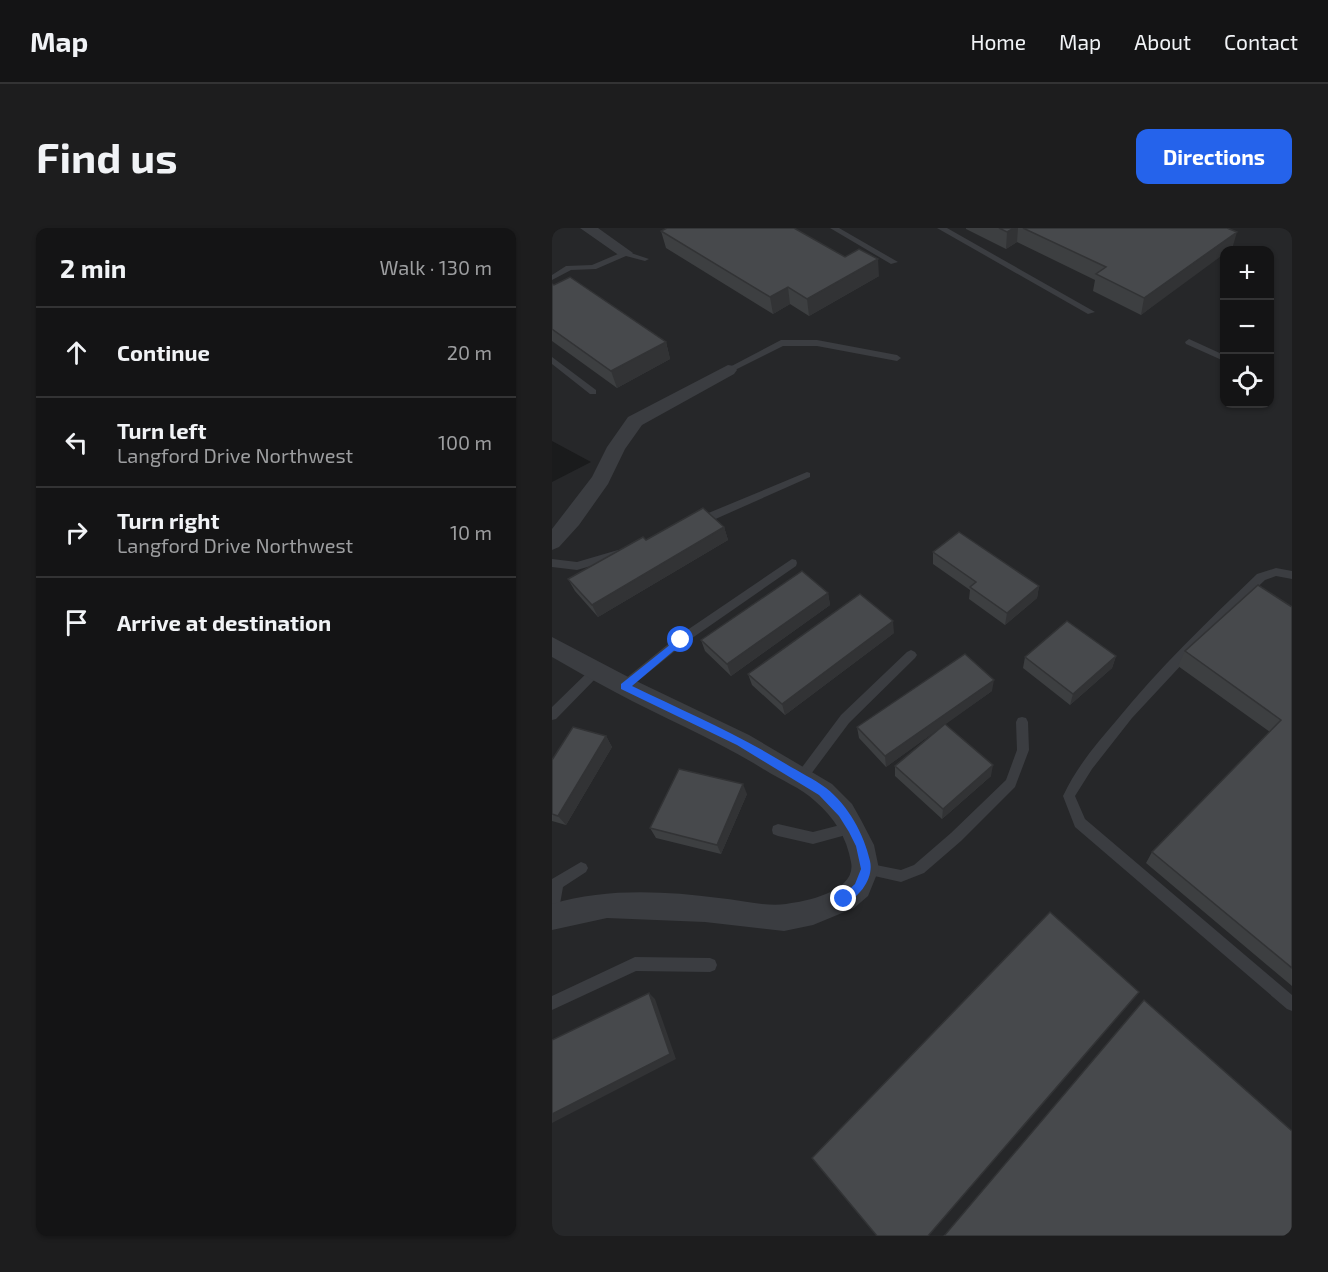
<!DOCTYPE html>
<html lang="en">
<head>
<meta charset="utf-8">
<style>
  body { margin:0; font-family:"Exo 2",sans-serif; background:#1d1d1e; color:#f1f3f6 }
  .controls { position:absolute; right:18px; top:18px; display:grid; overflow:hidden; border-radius:12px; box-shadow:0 2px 4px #0004 }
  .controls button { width:54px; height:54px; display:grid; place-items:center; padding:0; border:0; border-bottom:2px solid #333334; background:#141415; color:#f1f3f6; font:30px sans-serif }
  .stop { position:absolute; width:18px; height:18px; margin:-14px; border:4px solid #2563eb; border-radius:50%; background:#fff }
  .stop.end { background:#2563eb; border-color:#fff; box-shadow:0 2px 6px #0008 }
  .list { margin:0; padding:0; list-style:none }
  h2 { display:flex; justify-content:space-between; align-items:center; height:78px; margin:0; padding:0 24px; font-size:26px }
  h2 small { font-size:20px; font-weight:400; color:#9d9ea0 }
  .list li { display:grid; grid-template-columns:39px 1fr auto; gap:18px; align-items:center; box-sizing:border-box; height:90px; padding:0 24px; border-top:2px solid #333334 }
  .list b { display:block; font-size:22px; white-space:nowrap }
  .list p { margin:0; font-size:20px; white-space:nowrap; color:#9d9ea0 }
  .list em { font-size:20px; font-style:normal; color:#9d9ea0 }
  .icon { flex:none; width:33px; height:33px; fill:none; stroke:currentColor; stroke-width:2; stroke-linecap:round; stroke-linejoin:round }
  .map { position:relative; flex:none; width:740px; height:1008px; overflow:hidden; border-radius:12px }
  header { display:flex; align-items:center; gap:36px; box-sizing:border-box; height:84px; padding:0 30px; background:#141415; border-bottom:2px solid #333334 }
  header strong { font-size:28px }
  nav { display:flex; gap:33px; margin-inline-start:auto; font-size:21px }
  .intro { display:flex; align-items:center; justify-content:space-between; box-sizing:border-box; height:144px; padding:0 36px }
  h1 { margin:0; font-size:42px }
  .button { padding:15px 27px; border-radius:12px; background:#2563eb; color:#fff; font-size:21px; font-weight:700 }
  main { display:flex; gap:36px; padding:0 36px }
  aside { flex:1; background:#141415; border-radius:12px; box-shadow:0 2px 4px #0004 }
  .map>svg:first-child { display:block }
  .built { fill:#262729; fill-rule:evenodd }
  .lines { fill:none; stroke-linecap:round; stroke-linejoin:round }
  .service { fill:#3b3d41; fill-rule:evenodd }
  .minor { fill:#3b3d41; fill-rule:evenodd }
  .wall { fill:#3d3f41 }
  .shaded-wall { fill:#323335 }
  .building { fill:#47494c; stroke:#323335; stroke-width:1.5 }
  .route { fill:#2563eb }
</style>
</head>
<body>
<header>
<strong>Map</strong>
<nav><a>Home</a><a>Map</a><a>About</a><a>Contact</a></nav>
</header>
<div class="intro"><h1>Find us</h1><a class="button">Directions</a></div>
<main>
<aside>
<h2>2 min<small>Walk · 130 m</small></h2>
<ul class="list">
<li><svg class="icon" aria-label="ahead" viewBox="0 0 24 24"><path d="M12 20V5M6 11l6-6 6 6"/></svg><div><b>Continue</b></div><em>20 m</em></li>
<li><svg class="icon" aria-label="left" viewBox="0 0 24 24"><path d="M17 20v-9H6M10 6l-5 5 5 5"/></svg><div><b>Turn left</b><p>Langford Drive Northwest</p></div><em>100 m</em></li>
<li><svg class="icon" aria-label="right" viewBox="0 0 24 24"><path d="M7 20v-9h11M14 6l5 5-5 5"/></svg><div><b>Turn right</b><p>Langford Drive Northwest</p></div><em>10 m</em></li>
<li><svg class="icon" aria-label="arrive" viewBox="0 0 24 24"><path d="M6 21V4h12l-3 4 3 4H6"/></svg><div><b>Arrive at destination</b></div></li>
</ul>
</aside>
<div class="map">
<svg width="740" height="1008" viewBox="0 0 740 1008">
  <rect width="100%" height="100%" fill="#1a1b1c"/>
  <path class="built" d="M0,0h740v1008h-740v-754l39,-20 -39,-21zM672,22h46v154h-46z"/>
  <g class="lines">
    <path class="service" d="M278,0h9l59,34 -7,2z
      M385,0h10l148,84 -7,2z
      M73,23l24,8 -4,2 -19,-5 -30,13 -25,1 -19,10v-5l14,-9 26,-1z
      M637,111l35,16v6l-38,-17 -1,-2z
      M229,112h36l80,15 4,3 -4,3 -80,-15h-34l-52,26 -3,1 -4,-3z
      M0,129l44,33v4h-6l-38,-30z
      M255,244l3,1v4l-108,48h-8l-1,-3 1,-3z
      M66,322l4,1 1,3 -1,3 -45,13 -25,-3v-8l25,3z
      M240,331l4,1 1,3 -1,3 -111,77 -57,46h-8l-2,-3 2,-3 57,-46z
      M724,340l16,3v8l-16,-3 -11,4 -40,38 -93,100 -40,51 -17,27 10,23 207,176v16l-5,-2 -212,-182 -12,-31c13,-28 33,-52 53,-75 43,-53 92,-100 141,-147z
      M359,422l4,2 2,3 -2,3 -66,65 -44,59 -4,1 -4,-1 -2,-4 2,-4 44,-59 66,-63z
      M44,438l6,5 -2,3 -44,45 -4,1v-13l40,-39z
      M470,489l4,1 2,4 1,28 -14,37 -54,54 -37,32 -23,9 -40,-9 -2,-4 2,-4 5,-2 35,7 13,-5 37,-32 55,-53 11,-30 -1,-28 2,-4z
      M300,594l5,2 1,4 -1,4 -44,12 -35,-8 -5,-2 -1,-4 1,-4 5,-2 35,8z
      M29,634l5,2 2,4 -2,4 -23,15 -6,34 -5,2v-44z
      M83,729l75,1 5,2 2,5 -2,5 -5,2 -74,-1 -84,39v-14z"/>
    <path class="minor" d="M28,0h18l35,25 -3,3h-10z
      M176,137l6,1 3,4 -3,4 -92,51 -17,24 -17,35 -29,41 -20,22 -7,3v-21l40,-52 15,-30 21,-30z
      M0,409l80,42 117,56 83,49 20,20 9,16 13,25 5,24 -11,27 -14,12 -41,17 -29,6 -79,-9 -98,-4 -55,12v-26c53,-16 112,-13 167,-6 21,2 47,9 67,6 22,-3 71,-13 65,-42 -4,-24 -17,-45 -36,-61 -14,-13 -34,-21 -50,-31 -48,-30 -100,-51 -150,-78 -21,-11 -42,-23 -63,-35z"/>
  </g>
  <path class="wall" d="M113,0h129l85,48 -70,40 -19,-12 -17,10 -107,-66 -5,-17 5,-2z
    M414,0h261l5,21 -2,1h-6l-83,65 -48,-24 2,-11 -78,-38 -11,7 -40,-20z
    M0,56l114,58 4,17 -53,29 -65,-47z
    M172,299l4,13 -130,77 -23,-26 -7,-12 78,-39z
    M381,324l106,34 -2,12 -32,27 -36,-26 1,-9 -37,-26z
    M276,365l2,12 -99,71 -26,-25 -4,-11z
    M740,379v379l-146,-123 6,-11 118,-120 -92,-66 7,-15z
    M342,405l-109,82 -33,-30 -4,-11z
    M564,428l-4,12 -42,37 -47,-37 2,-11z
    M440,463l-47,33 46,52 -49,43 -47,-43v-10l49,-41 -58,42 -27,-29 -2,-11z
    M54,508l6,11 -46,78 -14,-4v-61z
    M195,566l-26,60 -65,-16 -6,-10z"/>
  <path class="shaded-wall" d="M462,0h4l-1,14 -11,7 1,-17z
    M685,4l-5,17 -2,1h-6v4l-83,61 3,-17z
    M326,31l1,17 -70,40 -2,-17z
    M236,59l2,17 -17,10 -3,-17z
    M114,114l4,17 -53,29 -6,-17z
    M172,299l4,13 -130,77 -6,-12z
    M487,358l-2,12 -32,27 2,-12z
    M276,365l2,12 -99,71 -4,-12z
    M341,393l1,12 -109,82 -3,-11z
    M564,428l-4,12 -42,37 3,-11z
    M442,452l-2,11 -106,76 -1,-11z
    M54,508l6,11 -46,78 -8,-9z
    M441,537l-2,11 -49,43 1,-10z
    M191,556l4,10 -26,60 -4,-9z
    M97,765l6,6 21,60 -124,64v-9z"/>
  <path class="building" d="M115,0h127l51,29 14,-8 19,10 -71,40 -19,-12 -18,10 -109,-66z
    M447,0h15l-7,4z
    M471,0h204l10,4 -93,66 -48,-24 10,-7z
    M18,49l96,65 -55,29 -59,-42v-45l2,1z
    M151,280l21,19 -132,78 -24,-26 75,-42 3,3z
    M407,304l80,54 -32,27 -37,-26 6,-5 -43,-30z
    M250,343l26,22 -101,71 -26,-24z
    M706,357l34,22v361l-140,-116 129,-132 -96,-69z
    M308,366l33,27 -111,83 -34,-30z
    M515,393l49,35 -43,38 -48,-37z
    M413,426l29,26 -109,76 -28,-29z
    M393,496l48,41 -50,44 -48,-43z
    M21,499l33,9 -48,80 -6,-2v-54z
    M127,541l64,15 -26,61 -67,-17z
    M498,684l89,80 -211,244h-51l-65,-78z
    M97,765l21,61 -118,60v-74z
    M592,772l148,131v105h-348z"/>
  <path class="route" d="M129,408l5,4 -2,2 -52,44c52,25 105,48 154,78 13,8 28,15 40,24 22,17 38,46 44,73 4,17 -10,36 -26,43l-5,-5 16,-15 6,-15 -5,-23 -7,-14 -10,-16 -20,-21 -82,-50 -116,-56v-5z"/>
</svg>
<div class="controls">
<button>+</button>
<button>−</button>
<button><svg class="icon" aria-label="locate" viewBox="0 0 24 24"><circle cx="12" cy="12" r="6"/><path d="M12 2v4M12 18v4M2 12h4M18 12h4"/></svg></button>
</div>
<div class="stop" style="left:129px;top:412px"></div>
<div class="stop end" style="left:292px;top:671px"></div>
</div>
</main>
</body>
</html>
